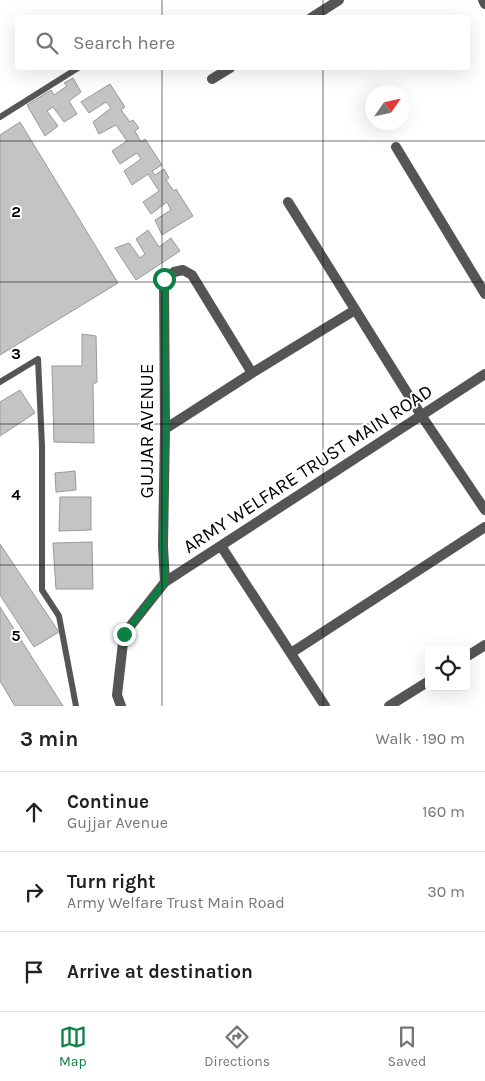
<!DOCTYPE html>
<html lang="en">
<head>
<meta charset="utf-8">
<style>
  body { margin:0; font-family:Karla,sans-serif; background:#f6f6f6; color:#222 }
  .controls { position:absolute; right:15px; bottom:15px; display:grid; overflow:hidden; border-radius:5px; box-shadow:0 5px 20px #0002 }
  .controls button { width:45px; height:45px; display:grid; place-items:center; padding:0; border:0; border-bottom:1px solid #e0e0e0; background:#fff; color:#222; font:25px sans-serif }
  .compass { position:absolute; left:365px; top:85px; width:45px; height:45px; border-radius:50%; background:#fff; box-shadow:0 5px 20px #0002; rotate:56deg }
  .stop { position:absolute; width:15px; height:15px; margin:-11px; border:4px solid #0b8043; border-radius:50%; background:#fff }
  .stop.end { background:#0b8043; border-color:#fff; box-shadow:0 1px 5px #0008 }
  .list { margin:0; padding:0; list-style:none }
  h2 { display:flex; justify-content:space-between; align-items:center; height:65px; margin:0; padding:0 20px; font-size:21px }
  h2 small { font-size:16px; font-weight:400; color:#767676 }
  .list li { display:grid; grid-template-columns:32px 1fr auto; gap:15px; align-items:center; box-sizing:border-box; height:80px; padding:0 20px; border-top:1px solid #e0e0e0 }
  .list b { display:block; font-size:19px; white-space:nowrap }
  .list p { margin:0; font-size:16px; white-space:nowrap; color:#767676 }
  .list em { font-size:16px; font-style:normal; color:#767676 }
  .icon { flex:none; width:28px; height:28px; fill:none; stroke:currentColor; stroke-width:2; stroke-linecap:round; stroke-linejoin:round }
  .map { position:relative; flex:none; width:485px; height:706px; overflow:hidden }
  .search { position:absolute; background:#fff; box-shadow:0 5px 20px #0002; left:15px; right:15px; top:15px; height:55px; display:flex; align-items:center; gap:12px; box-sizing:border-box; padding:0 18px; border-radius:5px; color:#767676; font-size:19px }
  .sheet { height:305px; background:#fff }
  nav { display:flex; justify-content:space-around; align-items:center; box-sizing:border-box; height:70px; border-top:1px solid #e0e0e0; background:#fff; font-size:14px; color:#767676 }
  nav a { display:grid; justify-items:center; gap:2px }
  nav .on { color:#0b8043 }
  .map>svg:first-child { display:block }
  .building { fill:#c4c4c4; stroke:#999 }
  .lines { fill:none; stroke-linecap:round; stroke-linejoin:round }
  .service { stroke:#555; stroke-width:6 }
  .minor { stroke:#555; stroke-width:10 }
  .route { stroke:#0b8043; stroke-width:6 }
  .grid { fill:none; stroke:#000; stroke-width:1; stroke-opacity:0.55 }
  .labels { text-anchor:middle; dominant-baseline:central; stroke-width:4; stroke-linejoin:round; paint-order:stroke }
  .street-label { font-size:19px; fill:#000; stroke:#fff }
  .grid-label { font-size:16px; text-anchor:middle; font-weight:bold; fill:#000; stroke:#fff; stroke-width:4; stroke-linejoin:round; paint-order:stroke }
</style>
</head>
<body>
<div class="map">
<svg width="485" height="706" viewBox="0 0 485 706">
  <rect width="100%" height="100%" fill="#fff"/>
  <path class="building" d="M73,78l8,14 -12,9 8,13 -13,8 -11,-15 -6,4 11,15 -13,10 -18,-31 24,-15 3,5 13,-9 -3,-3z
    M110,84l15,23 -4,3 9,12 3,-2 6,8 -4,3 6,11 4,-3 17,26 -10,6 3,4 9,-6 5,9 -3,2 8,11 2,-2 17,27 -31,19 -7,-15 16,-10 -4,-8 -16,12 -8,-12 16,-11 -11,-17 -16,11 -8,-14 17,-12 -4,-6 -17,11 -8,-13 15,-10 -11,-16 -17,9 -6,-12 18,-14 -5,-6 -17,11 -8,-11z
    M20,122l98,161 -118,72v-220z
    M148,230l11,17 12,-9 9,13 -44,29 -21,-32 14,-5 11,15 5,-4 -9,-15z
    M82,334l14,2 1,46 -4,2 1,59 -40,-1 -2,-76h30z
    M20,390l15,23 -35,23v-34z
    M75,471l1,19 -20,2 -1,-19z
    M60,497h31v33l-32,1z
    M92,542l1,47h-37l-3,-46z
    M0,544l59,88 -25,15 -34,-52z
    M0,607l63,99h-48l-15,-25z"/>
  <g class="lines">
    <path class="service" d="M0,117l78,-49
      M0,382l38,-23 4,87v144l17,26 17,90"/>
    <path class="minor" d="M483,0l2,4
      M311,18l28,-18
      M212,79l18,-11
      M396,147l89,147
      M288,202l133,213 64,95
      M165,429l87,-56 103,-63
      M221,546l104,160
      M165,582l-2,-36 2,-117 -1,-150 10,-7 9,-2 9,5 60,98
      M291,653l194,-126
      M466,657l19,-12
      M121,706l-4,-11 7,-61 41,-52 320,-208
      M389,706l40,-25"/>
  </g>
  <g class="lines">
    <path class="route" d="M124,634l41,-52 -2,-36 3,-117 -2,-150"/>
  </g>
  <path class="grid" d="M162,0v18M323,0v18M162,68v638M323,68v638M0,141h485M0,282h485M0,424h485M0,565h485"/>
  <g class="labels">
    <g class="street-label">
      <text transform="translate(147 431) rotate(-90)">GUJJAR AVENUE</text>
      <text transform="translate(308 469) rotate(-33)">ARMY WELFARE TRUST MAIN ROAD</text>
    </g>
  </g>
  <g class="grid-label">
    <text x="16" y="217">2</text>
    <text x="16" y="359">3</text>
    <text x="16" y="500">4</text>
    <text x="16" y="641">5</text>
  </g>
</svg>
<div class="controls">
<button><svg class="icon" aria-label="locate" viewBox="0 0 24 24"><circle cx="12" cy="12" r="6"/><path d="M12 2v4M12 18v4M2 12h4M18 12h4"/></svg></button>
</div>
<svg class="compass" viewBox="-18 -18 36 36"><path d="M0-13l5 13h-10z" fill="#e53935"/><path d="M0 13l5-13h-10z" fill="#767676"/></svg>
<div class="stop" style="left:164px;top:279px"></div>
<div class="stop end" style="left:124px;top:634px"></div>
<div class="search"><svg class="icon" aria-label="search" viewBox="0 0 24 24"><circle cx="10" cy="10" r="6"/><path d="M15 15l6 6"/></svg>Search here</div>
</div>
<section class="sheet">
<h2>3 min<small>Walk · 190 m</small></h2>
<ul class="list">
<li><svg class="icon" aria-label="ahead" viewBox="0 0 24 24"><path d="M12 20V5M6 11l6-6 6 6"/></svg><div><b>Continue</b><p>Gujjar Avenue</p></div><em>160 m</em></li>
<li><svg class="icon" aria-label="right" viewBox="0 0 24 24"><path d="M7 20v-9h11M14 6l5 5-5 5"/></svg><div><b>Turn right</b><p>Army Welfare Trust Main Road</p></div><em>30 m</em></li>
<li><svg class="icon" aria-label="arrive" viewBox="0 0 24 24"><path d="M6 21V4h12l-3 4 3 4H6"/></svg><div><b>Arrive at destination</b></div></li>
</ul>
</section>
<nav>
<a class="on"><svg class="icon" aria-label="map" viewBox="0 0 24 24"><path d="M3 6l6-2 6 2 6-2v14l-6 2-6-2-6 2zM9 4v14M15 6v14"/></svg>Map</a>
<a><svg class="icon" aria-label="directions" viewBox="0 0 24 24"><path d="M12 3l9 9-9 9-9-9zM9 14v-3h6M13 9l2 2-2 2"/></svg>Directions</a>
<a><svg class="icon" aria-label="saved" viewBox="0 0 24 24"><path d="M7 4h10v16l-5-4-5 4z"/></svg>Saved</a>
</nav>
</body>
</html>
